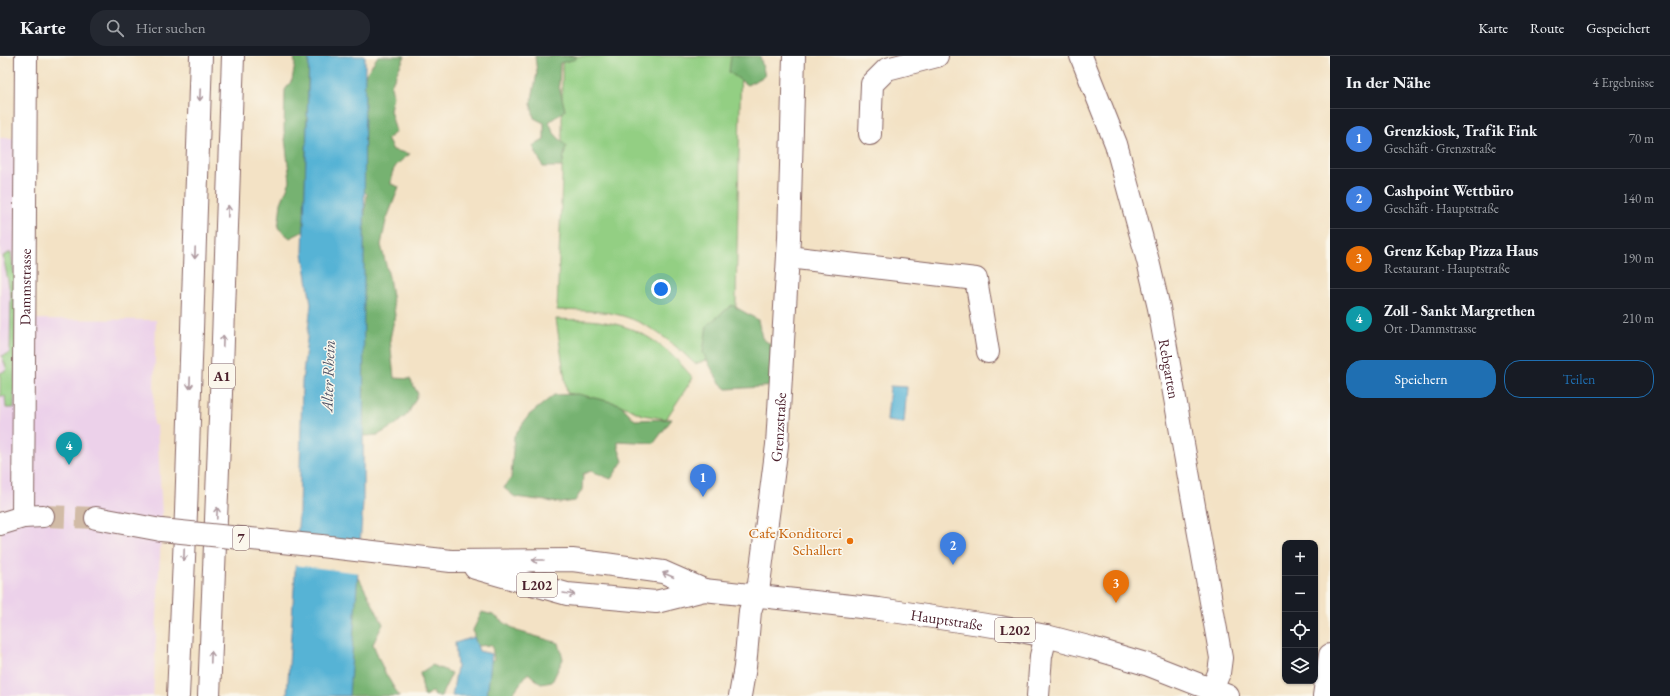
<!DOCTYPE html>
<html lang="de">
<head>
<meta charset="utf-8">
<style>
  body { margin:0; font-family:"EB Garamond",serif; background:#242831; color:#f1f3f6 }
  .controls { position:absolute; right:12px; bottom:12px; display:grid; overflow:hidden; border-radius:8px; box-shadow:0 1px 3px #0004 }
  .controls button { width:36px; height:36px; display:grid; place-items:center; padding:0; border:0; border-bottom:1px solid #363941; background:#171b24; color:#f1f3f6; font:20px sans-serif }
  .you { position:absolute; left:661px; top:233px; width:14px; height:14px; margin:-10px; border:3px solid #fff; border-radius:50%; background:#1a73e8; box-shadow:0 0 0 6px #1a73e833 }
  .badge { display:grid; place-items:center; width:26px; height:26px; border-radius:50%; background:#1f6fb2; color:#fff; font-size:13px; font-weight:700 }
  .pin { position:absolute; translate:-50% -33px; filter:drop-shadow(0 1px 2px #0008) }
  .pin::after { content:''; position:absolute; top:21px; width:14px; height:12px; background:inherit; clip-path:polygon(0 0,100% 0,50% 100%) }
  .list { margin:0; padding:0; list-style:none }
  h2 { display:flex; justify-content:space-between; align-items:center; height:52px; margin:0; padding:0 16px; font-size:17px }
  h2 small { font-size:13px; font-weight:400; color:#9ea1a6 }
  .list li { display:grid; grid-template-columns:26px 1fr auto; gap:12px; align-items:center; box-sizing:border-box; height:60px; padding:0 16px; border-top:1px solid #363941 }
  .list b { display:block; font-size:15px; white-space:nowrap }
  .list p { margin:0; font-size:13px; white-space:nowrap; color:#9ea1a6 }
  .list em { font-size:13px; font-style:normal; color:#9ea1a6 }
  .actions { display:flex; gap:8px; padding:12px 16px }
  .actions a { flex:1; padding:9px 0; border:1px solid #1f6fb2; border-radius:16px; text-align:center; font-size:14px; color:#1f6fb2 }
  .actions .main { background:#1f6fb2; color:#fff }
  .icon { flex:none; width:22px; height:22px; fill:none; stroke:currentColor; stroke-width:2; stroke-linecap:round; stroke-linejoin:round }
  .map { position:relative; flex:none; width:1330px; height:640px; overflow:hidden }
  header { display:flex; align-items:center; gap:24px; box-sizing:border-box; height:56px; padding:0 20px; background:#171b24; border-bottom:1px solid #363941 }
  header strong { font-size:19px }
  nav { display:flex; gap:22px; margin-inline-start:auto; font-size:14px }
  .search { width:280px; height:36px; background:#242831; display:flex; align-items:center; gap:10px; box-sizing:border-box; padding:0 14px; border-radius:16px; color:#9ea1a6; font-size:15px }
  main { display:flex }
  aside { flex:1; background:#171b24 }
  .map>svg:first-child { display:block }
  .built { fill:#ecd1ea }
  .green { fill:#93cf83; stroke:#6e7757 }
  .forest { fill:#76b271; stroke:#60684e }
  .water { fill:#57b3d5; stroke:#506980 }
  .pier { fill:#f3e2c5 }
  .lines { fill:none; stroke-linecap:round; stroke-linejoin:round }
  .major-tunnel { stroke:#d1bba6; stroke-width:22; stroke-dasharray:22 11; stroke-linecap:butt }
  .minor-casing { stroke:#856361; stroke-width:24 }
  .major-casing { stroke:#856361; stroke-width:24 }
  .highway-casing { stroke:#856361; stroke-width:24 }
  .minor { stroke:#fff; stroke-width:22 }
  .major { stroke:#fff; stroke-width:22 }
  .highway { stroke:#fff; stroke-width:22 }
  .major-bridge-casing { stroke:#856361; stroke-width:24; stroke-linecap:butt }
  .major-bridge { stroke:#fff; stroke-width:22 }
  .oneway { stroke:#ae9aa0 }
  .food-dot { fill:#e8710a; stroke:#fbf7ec; stroke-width:1.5 }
  .labels { text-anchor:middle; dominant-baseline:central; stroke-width:3; stroke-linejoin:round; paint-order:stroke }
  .shield { fill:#fbf7ec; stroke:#7f6065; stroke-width:1 }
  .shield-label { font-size:14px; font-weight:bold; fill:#4a1f2b }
  .street-label { font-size:15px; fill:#4a1f2b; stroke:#fbf7ec }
  .food-label { font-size:15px; fill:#c56008; stroke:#fbf7ec; text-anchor:end }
  .water-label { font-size:16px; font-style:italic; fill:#4f5366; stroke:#fbf7ec }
</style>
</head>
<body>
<header>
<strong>Karte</strong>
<div class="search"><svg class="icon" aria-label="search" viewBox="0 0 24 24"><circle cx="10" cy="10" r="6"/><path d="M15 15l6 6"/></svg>Hier suchen</div>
<nav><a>Karte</a><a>Route</a><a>Gespeichert</a></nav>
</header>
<main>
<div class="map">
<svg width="1330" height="640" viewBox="0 0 1330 640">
  <rect width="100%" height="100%" fill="#fbf7ec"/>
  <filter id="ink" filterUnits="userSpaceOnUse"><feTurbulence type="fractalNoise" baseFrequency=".025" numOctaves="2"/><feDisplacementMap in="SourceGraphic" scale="8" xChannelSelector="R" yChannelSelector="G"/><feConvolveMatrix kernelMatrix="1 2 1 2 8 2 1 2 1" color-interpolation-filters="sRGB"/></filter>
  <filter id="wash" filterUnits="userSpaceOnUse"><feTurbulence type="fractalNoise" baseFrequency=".012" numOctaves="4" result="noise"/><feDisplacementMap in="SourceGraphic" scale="16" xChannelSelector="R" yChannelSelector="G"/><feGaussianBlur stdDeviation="0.9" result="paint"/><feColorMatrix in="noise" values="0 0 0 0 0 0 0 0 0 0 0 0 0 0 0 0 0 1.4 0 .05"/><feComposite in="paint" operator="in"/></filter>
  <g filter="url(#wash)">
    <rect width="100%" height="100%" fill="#f3e2c5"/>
    <path class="built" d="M0,82h25l-1,181 132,1 -3,105h4l5,90 -9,181h-152z"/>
    <path class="green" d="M562,0h179l-6,294 -40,14c-23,-22 -48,-43 -80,-50 -19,-4 -39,-3 -58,-4l5,-133z
      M11,196l6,42 -3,114h-8l-1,-12h-5v-23l7,-3 -5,-14 8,-3 1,-57 -8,-40z
      M556,263c16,1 33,0 49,3 39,6 64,27 88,56l-27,41 -23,-4 -27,-12 -49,-10z"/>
    <path class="forest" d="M294,0h15l-5,175 -14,7 -12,-10 3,-25 9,-22 -6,-51 1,-40 7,-10 3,-16z
      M378,0h27l-14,29 2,11 -3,14 6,22 -9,7 6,11 17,4c-13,10 -19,13 -19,30l8,3 -13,34 -5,24 8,32 6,38 -5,24 4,39 16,1 8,15 -10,20 -13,11 -17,10 -12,1 -10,-6 2,-24 6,-16 -15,-36 18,-160 -11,-11 1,-96z
      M535,0h41v3l-16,4 -1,23 6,24 -16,12 5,11 12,13 -4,21h-19l-10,-21 11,-6v-17l-10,-5 -3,-14 6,-31z
      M731,0h29l5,20 -18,9 -18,-13z
      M732,249l26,15 4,18 13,10 3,38 -51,3 -8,-7 -16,-29 4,-28z
      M578,338l42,10 15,16 37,-1 -18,24 -36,-2v6l5,14 -12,18 -20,-8 -8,3 -1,16 -7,11 -14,2 -46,-6 -11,-9 7,-10 3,-42 15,-21 25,-20z
      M359,522l24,46 -10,20 11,27 15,25h-65l-1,-93z
      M482,556l11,3 24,16 42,12 4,16 -11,23 -11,2 -13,-11 -17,23h-25l-12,-33 20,-3 -2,-15 -16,1 -3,-16z
      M432,609l20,8 -11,23h-6l-3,-4 -8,4 -4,-23z"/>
    <path class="water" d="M309,0h56l-2,447 -14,193h-62l12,-185 3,-129 9,-78 -8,-51z
      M890,330l17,1 -3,36 -17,-2z
      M474,581l5,14 13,3 -5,42h-35l5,-29 -2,-24z"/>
    <path class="pier" d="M296,479l66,7 -2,31 -66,-8z"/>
  </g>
  <g filter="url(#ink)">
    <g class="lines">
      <path class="major-tunnel" d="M43,460l53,2"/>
      <g class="minor-casing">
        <g id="minor">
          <path id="s1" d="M1081,0l35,88 32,117 11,47 62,350 -2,15 -7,16"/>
          <path d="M870,78l2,-50 15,-15 50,-13"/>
          <path d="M788,201l188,22 12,73"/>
          <path id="s2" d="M23,461l3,-461"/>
          <path id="s3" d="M740,640l5,-29 5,-56 9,-27 18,-139 12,-207 5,-182"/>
          <path d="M1038,640l3,-40 5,-20"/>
        </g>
      </g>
      <g class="major-casing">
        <g id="major">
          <path d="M96,462l65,12"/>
          <path d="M0,468l23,-7 20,-1"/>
          <path id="s4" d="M321,490l130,15 121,-1 33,4 58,8 41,18 175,19 121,18 46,9 46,12 57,17 79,31"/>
          <path d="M475,512l92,26 89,8 48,-12"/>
          <path d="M1324,640l6,-41"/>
        </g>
      </g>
      <g class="highway-casing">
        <path id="highway" d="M178,640l8,-184 15,-456
          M209,640l13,-328 11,-312"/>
      </g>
      <use href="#minor" class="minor"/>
      <use href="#major" class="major"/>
      <use href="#highway" class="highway"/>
      <g class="major-bridge-casing">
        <path id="major-bridge" d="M161,474l160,16"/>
      </g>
      <use href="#major-bridge" class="major-bridge"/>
    </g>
    <defs><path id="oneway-shaft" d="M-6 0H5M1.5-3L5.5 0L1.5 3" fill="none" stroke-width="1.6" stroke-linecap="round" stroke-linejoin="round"/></defs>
    <g class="oneway">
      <use href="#oneway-shaft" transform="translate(200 39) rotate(92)"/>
      <use href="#oneway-shaft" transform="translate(228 155) rotate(-88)"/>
      <use href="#oneway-shaft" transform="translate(195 197) rotate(92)"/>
      <use href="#oneway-shaft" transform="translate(223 285) rotate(-88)"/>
      <use href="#oneway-shaft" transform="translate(190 327) rotate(92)"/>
      <use href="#oneway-shaft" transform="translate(217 457) rotate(-88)"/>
      <use href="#oneway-shaft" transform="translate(184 499) rotate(92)"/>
      <use href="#oneway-shaft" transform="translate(538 504) rotate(180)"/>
      <use href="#oneway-shaft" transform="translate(668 519) rotate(-157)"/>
      <use href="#oneway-shaft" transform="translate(569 538) rotate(9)"/>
      <use href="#oneway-shaft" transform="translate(211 601) rotate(-88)"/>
    </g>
  </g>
  <circle class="food-dot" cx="850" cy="485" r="4"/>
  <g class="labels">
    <g class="shield">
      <rect x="209" y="308" width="26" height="24" rx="3"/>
      <rect x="233" y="470" width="16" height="24" rx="3"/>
      <rect x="517" y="517" width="40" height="24" rx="3"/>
      <rect x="995" y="562" width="40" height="24" rx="3"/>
    </g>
    <g class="shield-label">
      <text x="222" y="320">A1</text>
      <text x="241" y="482">7</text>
      <text x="537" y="529">L202</text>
      <text x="1015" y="574">L202</text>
    </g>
    <g class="street-label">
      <text stroke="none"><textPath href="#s2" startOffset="230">Dammstrasse</textPath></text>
      <text stroke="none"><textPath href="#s1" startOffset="326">Rebgarten</textPath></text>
      <text stroke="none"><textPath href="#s3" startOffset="272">Grenzstraße</textPath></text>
      <text stroke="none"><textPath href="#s4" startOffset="633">Hauptstraße</textPath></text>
    </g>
    <g class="food-label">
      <text x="842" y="476">Cafe Konditorei<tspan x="842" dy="17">Schallert</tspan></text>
    </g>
    <g class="water-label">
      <text transform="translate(328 320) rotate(-88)">Alter Rhein</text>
    </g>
  </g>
</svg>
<div class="controls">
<button>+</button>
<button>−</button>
<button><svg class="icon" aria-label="locate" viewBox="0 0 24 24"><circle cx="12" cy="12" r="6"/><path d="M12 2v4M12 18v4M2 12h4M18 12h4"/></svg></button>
<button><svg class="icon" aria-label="layers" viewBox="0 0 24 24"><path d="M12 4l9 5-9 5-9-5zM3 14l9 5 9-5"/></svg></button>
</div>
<div class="you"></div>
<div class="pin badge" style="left:703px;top:441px;background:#3f7fe0">1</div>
<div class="pin badge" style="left:953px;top:509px;background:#3f7fe0">2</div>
<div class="pin badge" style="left:1116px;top:547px;background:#e8710a">3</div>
<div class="pin badge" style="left:69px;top:409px;background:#0f9aa8">4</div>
</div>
<aside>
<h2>In der Nähe<small>4 Ergebnisse</small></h2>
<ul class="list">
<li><span class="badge" style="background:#3f7fe0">1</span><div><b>Grenzkiosk, Trafik Fink</b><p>Geschäft · Grenzstraße</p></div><em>70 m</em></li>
<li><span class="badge" style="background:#3f7fe0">2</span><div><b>Cashpoint Wettbüro</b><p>Geschäft · Hauptstraße</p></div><em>140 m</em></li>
<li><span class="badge" style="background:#e8710a">3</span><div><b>Grenz Kebap Pizza Haus</b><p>Restaurant · Hauptstraße</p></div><em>190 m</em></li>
<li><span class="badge" style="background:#0f9aa8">4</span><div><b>Zoll - Sankt Margrethen</b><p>Ort · Dammstrasse</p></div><em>210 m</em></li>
</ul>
<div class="actions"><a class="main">Speichern</a><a>Teilen</a></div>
</aside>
</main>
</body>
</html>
